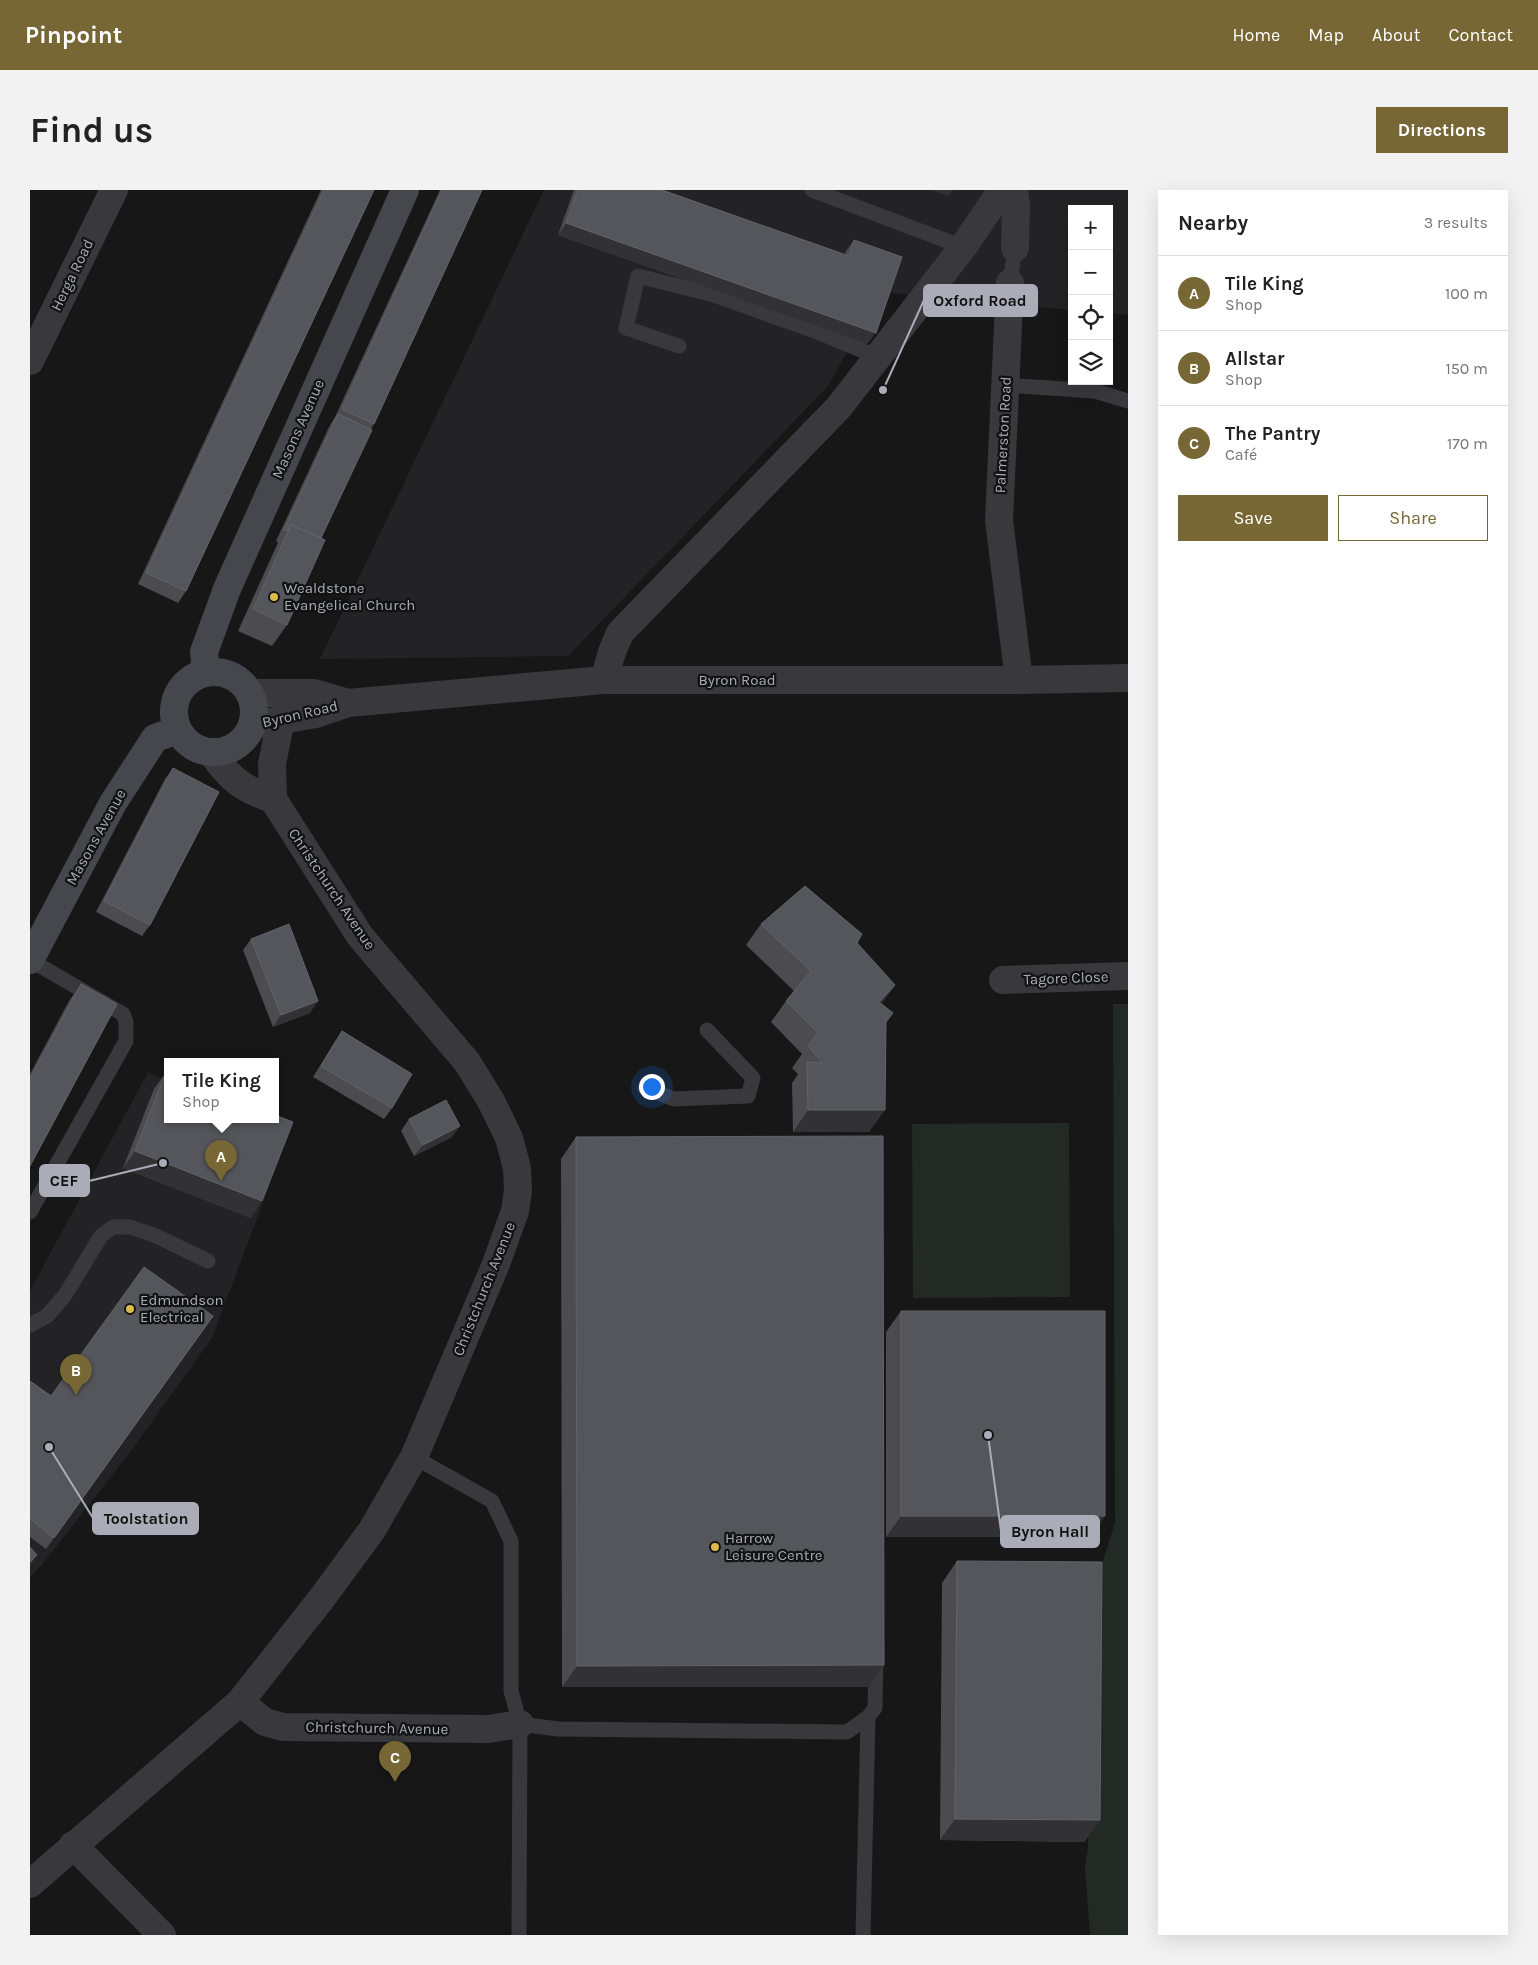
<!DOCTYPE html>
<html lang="en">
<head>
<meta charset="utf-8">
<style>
  body { margin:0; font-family:Karla,sans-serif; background:#f2f2f2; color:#222 }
  .controls { position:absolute; right:15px; top:15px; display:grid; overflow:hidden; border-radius:0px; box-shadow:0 5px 20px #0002 }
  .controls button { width:45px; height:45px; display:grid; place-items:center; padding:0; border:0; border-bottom:1px solid #e0e0e0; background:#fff; color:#222; font:25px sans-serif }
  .you { position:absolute; left:621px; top:896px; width:18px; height:18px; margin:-12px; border:4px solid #fff; border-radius:50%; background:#1a73e8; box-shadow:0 0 0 8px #1a73e833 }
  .badge { display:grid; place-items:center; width:32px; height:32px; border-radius:50%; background:#776734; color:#fff; font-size:16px; font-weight:700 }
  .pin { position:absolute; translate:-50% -41px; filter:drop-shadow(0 1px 2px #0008) }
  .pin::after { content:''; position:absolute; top:26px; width:18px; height:15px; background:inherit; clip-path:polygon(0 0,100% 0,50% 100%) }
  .popup { position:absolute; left:134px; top:868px; width:115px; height:65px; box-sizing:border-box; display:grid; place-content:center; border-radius:0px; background:#fff; filter:drop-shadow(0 1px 4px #0005); font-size:16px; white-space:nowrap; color:#767676 }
  .popup b { font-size:19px; color:#222 }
  .popup::after { content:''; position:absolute; left:50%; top:100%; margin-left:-10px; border:10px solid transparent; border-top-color:#fff }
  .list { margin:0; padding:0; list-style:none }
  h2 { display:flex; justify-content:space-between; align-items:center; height:65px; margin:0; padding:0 20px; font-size:21px }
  h2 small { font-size:16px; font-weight:400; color:#767676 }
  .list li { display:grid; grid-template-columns:32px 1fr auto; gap:15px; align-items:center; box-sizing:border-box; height:75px; padding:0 20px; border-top:1px solid #e0e0e0 }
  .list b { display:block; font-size:19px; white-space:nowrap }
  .list p { margin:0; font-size:16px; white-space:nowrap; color:#767676 }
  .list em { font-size:16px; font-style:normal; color:#767676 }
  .actions { display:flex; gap:10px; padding:15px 20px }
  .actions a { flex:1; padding:11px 0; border:1px solid #776734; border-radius:0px; text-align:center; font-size:18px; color:#776734 }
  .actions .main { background:#776734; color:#fff }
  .icon { flex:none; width:28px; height:28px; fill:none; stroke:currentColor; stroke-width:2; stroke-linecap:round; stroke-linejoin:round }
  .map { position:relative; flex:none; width:1098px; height:1745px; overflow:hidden; border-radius:0px }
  header { display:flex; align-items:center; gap:30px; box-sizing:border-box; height:70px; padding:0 25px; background:#776734; color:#fff }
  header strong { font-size:24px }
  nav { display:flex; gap:28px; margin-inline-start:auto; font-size:18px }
  .intro { display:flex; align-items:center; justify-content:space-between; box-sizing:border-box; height:120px; padding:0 30px }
  h1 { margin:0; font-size:35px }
  .button { padding:12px 22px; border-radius:0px; background:#776734; color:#fff; font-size:18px; font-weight:700 }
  main { display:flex; gap:30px; padding:0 30px }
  aside { flex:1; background:#fff; border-radius:0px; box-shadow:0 5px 20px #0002 }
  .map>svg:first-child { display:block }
  .built { fill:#232325 }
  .green { fill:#232a25 }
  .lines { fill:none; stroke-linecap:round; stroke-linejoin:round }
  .lane { stroke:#38383d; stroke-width:15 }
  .street { stroke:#38383d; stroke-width:28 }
  .secondary { stroke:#46474d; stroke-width:28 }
  .wall { fill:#4b4b50 }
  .shaded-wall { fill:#323235 }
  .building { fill:#55565b; stroke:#636469 }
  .poi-dot { fill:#debc49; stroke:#121213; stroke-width:2 }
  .labels { text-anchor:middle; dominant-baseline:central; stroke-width:4.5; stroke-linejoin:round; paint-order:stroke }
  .street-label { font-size:15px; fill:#aaadb7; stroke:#121213 }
  .poi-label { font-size:15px; fill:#aaadb7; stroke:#121213; text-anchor:start }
  .leader { fill:none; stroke:#aaadb7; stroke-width:2 }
  .callout-dot { fill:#aaadb7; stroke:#121213; stroke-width:2 }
  .callout { fill:#aaadb7; stroke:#aaadb7; stroke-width:2 }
  .callout-label { font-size:16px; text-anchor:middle; font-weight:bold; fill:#111 }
</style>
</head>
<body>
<header>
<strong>Pinpoint</strong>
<nav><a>Home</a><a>Map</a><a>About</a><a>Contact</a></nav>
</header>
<div class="intro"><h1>Find us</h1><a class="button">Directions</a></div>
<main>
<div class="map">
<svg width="1098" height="1745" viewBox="0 0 1098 1745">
  <rect width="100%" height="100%" fill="#171718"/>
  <path class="built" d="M514,0h584v125l-19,-2v-104h-37v101l-190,-18 -55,95 -259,269 -248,3z
    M118,882l19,9v39l122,13 -77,205 -81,113 -89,114 -12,12v-286z"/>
  <path class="green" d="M1083,814h15v931h-38l-5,-67 3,-22 5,-254 22,-69z
    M1039,933l1,174 -157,1 -1,-174z"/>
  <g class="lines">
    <path class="lane" d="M782,0l151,57
      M980,93l5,-35
      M649,156l-53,-18 12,-52 76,19 106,38 58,24
      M975,195l90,6 33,10
      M0,770l93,54 3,8v19l-96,171
      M615,898l29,11 74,-3 5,-18 -46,-48
      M0,1135l17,-9 18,-21 36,-59 12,-9h17l24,8 54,26
      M384,1267l78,44 19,40v150l9,33 -1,211
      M490,1534l38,5 289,3 21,-15 7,-9 1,-52
      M833,1745l5,-218"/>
    <path class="street" d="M984,0l2,14 -1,44
      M980,93l-11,237 20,160
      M0,171l84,-171
      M574,490l8,-28 8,-19 219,-226 124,-160 39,-57
      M219,503h65l34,10
      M222,535l64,-11 32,-11 256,-23h415l109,-2
      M181,562c19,27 31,37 62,47
      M973,790l125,-4
      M210,1512l25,20 18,5 205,2 32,-5
      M43,1655l89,90
      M0,1694l210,-182 82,-104 50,-68 42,-73 82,-193 19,-53 3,-20 -1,-23 -8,-30 -18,-37 -24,-39 -107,-126 -87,-137 -1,-35 9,-45"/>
    <path class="secondary" d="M144 522a40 40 0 1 1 80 0a40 40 0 1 1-80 0Z
      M176,483l-2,-21 23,-63 178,-399
      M0,770l83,-157 42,-65 23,-8"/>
  </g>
  <path class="wall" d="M291,0h53l-188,401 -8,12 -40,-19z
    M410,0h42l-108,234 -3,5 -50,109 -34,87 -15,21 -34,-15 38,-84 2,-4 -2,-2 54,-116 5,-8z
    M544,0h88l183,65 1,-4 8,-11 13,104 -309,-109z
    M143,578l-23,157 -8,11 -46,-24 69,-133z
    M731,734l96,19 38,42 -14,19 12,9 -7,9 -17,110h-76l-1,-49 6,-9 -6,-6 10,-14 -31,-32 15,-21 8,-10 -48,-46z
    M221,749l59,74 -37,14 -30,-77z
    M51,794l-51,182v-92l39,-73z
    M312,841l50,77 -8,11 -71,-42 21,-34z
    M136,882l85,146 -128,-50 31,-79z
    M379,929l43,18 -38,19 -13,-25z
    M546,947l308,528 -15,22h-307l-1,-528z
    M871,1121l189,226h-204v-205z
    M183,1126l-167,233 -16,-12v-156l21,15z
    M927,1371l143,259 -16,22 -144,-2 2,-257z"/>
  <path class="shaded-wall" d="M902,0h21l-5,6z
    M536,33l310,110 -9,11 -309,-109z
    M865,795l-15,21 -1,-4z
    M288,811l-8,12 -37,14 8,-12z
    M778,920h77l-16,22h-76z
    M430,936l-8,11 -38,19 9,-11z
    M105,961l127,50 -11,17 -128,-50z
    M871,1326h204l-15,21h-204z
    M7,1365l-7,11v-4z
    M854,1475l-15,22h-307l15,-21z
    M925,1629l145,1 -16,22 -144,-2z"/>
  <path class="building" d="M294,0h50l-188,401 -40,-18z
    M412,0h40l-108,234 -32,-15z
    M548,0h84l187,66 5,-16 48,17 -26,76 -310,-110z
    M308,224l34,16 -51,108 -30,-13 -4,6 -3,-1z
    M261,335l34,15 -38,85 -34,-16z
    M143,578l46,24 -69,133 -46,-24z
    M775,696l57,48 -5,9 38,42 -16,17 14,11 -7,9 -1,88h-77l-1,-48 16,1 -15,-17 10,-13 -32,-32 25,-30 -50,-47z
    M259,734l29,77 -37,14 -30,-76z
    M51,794l36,20 -87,162v-87z
    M312,841l70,43 -20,34 -71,-42z
    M136,882h1v48h108v-5l18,7 -31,79 -127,-50z
    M416,910l14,26 -37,19 -14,-26z
    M853,946l1,529 -307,1 -1,-529z
    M114,1077l69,49 -159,222 -24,-19v-138l21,15z
    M871,1121h204v205h-204z
    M0,1357l7,8 -7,7z
    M927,1371l145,1 -2,258 -145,-1z"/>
  <g class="poi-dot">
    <circle cx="244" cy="407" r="5"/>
    <circle cx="100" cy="1119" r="5"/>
    <circle cx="685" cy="1357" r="5"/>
  </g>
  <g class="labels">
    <g class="street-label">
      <text transform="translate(42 85) rotate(-64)">Herga Road</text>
      <text transform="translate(268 239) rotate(-66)">Masons Avenue</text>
      <text transform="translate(973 245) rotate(-87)">Palmerston Road</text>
      <text x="707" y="490">Byron Road</text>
      <text transform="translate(270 524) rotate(-13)">Byron Road</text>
      <text transform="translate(66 647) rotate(-61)">Masons Avenue</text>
      <text transform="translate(302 699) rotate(56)">Christchurch Avenue</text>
      <text transform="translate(1036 788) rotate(-2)">Tagore Close</text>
      <text transform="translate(454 1099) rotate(-68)">Christchurch Avenue</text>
      <text transform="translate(347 1538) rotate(1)">Christchurch Avenue</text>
    </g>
    <g class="poi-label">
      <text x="254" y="398">Wealdstone<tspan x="254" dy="17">Evangelical Church</tspan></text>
      <text x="110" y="1110">Edmundson<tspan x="110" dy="17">Electrical</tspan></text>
      <text x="695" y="1348">Harrow<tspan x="695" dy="17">Leisure Centre</tspan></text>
    </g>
  </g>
  <path class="leader" d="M853 200L894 110M133 973L59 991M19 1257L63 1328M958 1245L971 1341"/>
  <g class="callout-dot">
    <circle cx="853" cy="200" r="5"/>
    <circle cx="133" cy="973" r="5"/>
    <circle cx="19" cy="1257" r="5"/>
    <circle cx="958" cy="1245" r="5"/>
  </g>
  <g class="callout">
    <rect x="894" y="95" width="113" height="31" rx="5"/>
    <rect x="10" y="975" width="49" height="31" rx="5"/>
    <rect x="63" y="1313" width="105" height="31" rx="5"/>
    <rect x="971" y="1326" width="98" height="31" rx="5"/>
  </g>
  <g class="callout-label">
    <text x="950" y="116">Oxford Road</text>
    <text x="34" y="996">CEF</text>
    <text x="116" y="1334">Toolstation</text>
    <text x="1020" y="1347">Byron Hall</text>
  </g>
</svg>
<div class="controls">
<button>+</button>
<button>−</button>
<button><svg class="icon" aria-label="locate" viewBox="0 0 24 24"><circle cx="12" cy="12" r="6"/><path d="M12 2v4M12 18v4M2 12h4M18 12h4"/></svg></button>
<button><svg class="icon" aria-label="layers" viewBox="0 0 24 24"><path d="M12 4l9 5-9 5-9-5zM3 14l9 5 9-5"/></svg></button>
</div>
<div class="you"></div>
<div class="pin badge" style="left:191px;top:991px">A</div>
<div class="popup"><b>Tile King</b>Shop</div>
<div class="pin badge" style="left:46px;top:1205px">B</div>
<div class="pin badge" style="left:365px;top:1592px">C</div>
</div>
<aside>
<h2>Nearby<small>3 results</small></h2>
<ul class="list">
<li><span class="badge">A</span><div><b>Tile King</b><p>Shop</p></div><em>100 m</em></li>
<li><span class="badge">B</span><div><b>Allstar</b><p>Shop</p></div><em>150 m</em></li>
<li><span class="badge">C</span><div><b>The Pantry</b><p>Café</p></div><em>170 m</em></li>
</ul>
<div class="actions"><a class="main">Save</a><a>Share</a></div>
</aside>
</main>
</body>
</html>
